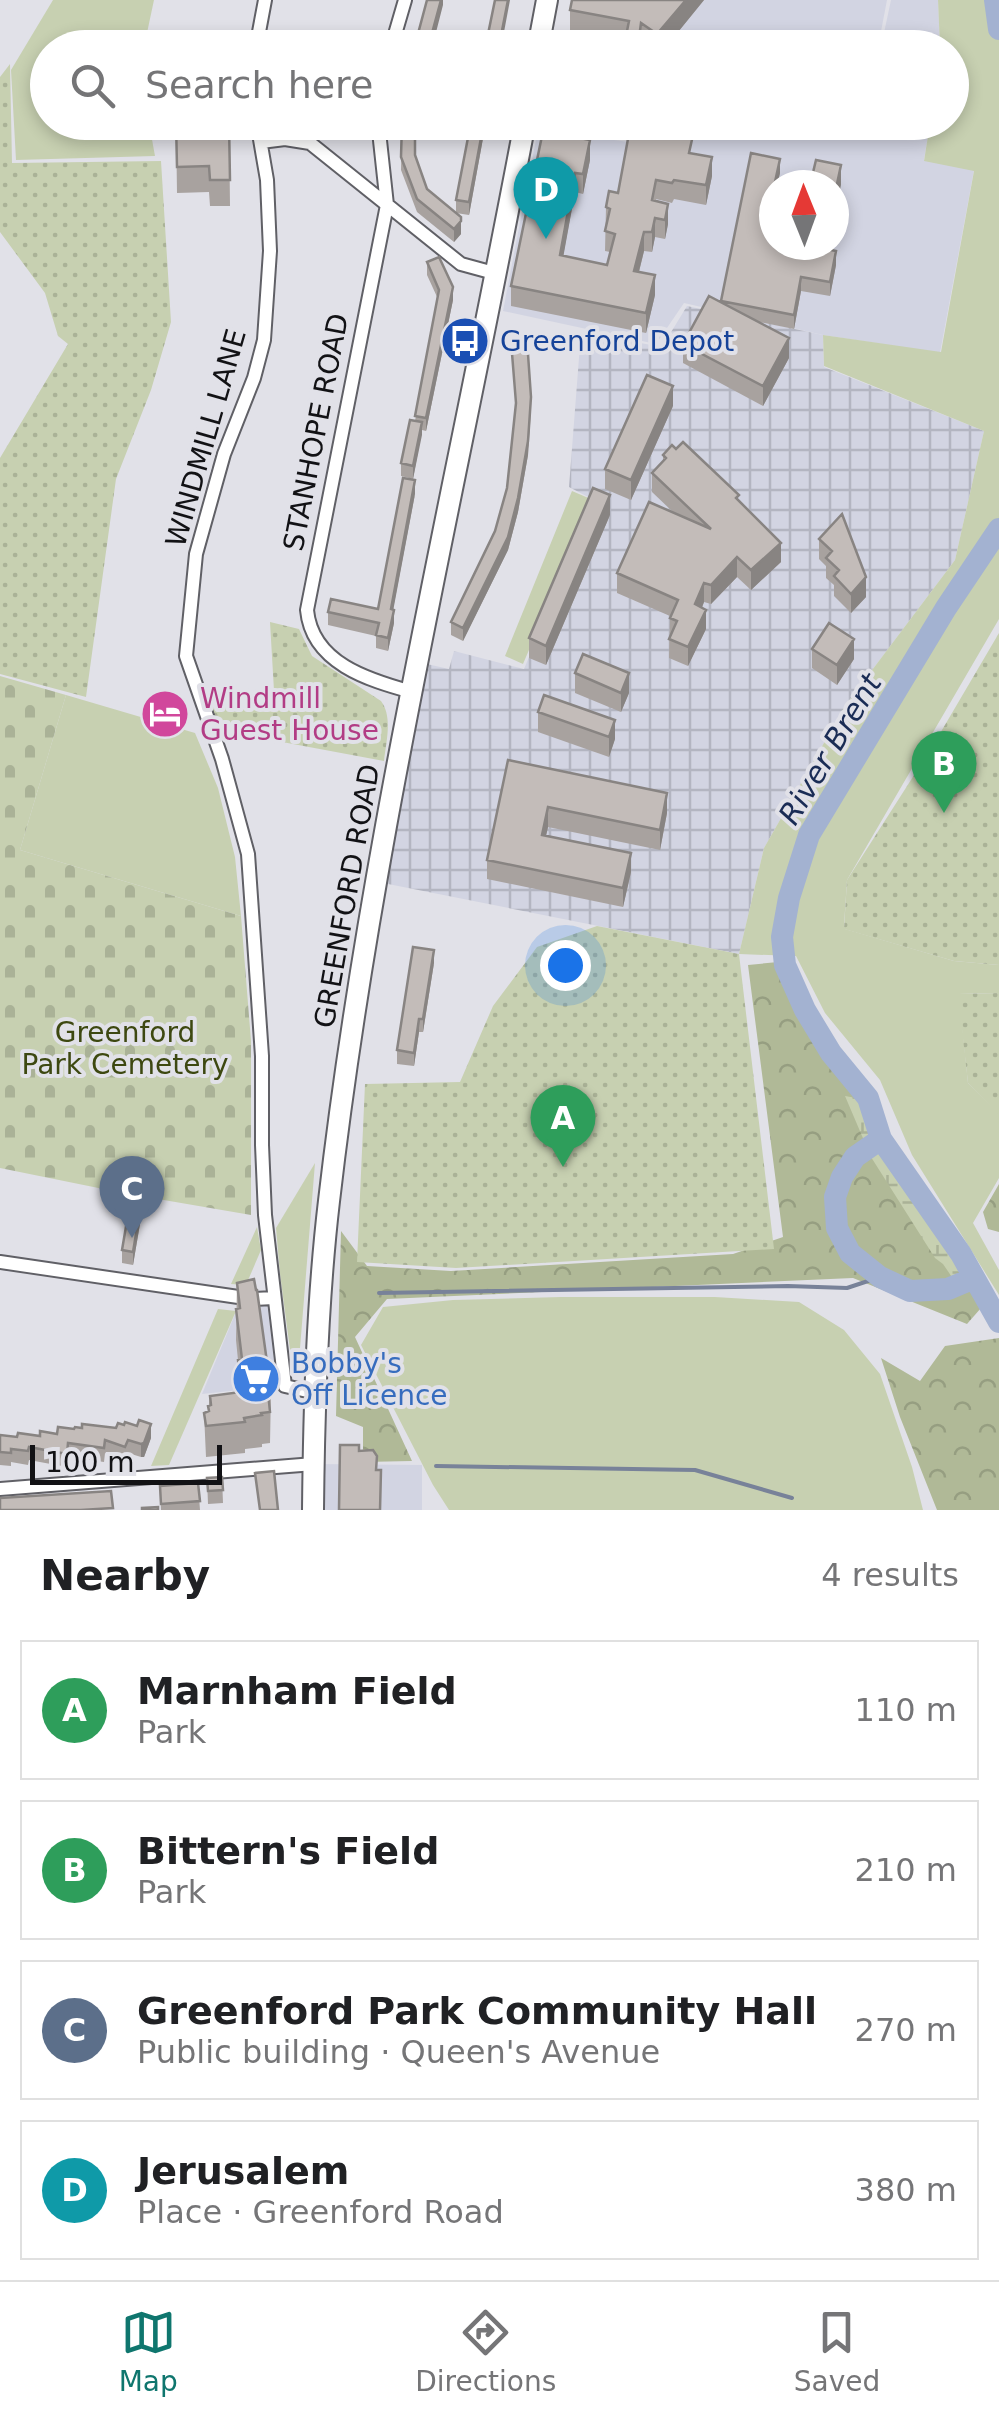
<!DOCTYPE html>
<html lang="en">
<head>
<meta charset="utf-8">
<style>
  body { margin:0; font-family:"DejaVu Sans",sans-serif; background:#f6f6f6; color:#202124 }
  .compass { position:absolute; left:759px; top:170px; width:90px; height:90px; border-radius:50%; background:#fff; box-shadow:0 5px 15px #0003; rotate:359deg }
  .scale { position:absolute; left:30px; bottom:25px; width:192px; box-sizing:border-box; padding-left:10px; border:5px solid #121215; border-top:0; font-size:28px; line-height:35px; white-space:nowrap; color:#121215; -webkit-text-stroke:8px #e1e1e8; paint-order:stroke }
  .you { position:absolute; left:565px; top:965px; width:35px; height:35px; margin:-25px; border:8px solid #fff; border-radius:50%; background:#1a73e8; box-shadow:0 0 0 15px #1a73e833 }
  .badge { display:grid; place-items:center; width:65px; height:65px; border-radius:50%; background:#0f766e; color:#fff; font-size:32px; font-weight:700 }
  .pin { position:absolute; translate:-50% -82px; filter:drop-shadow(0 2px 5px #0008) }
  .pin::after { content:''; position:absolute; top:52px; width:35px; height:30px; background:inherit; clip-path:polygon(0 0,100% 0,50% 100%) }
  .list { margin:0; padding:0; list-style:none }
  h2 { display:flex; justify-content:space-between; align-items:center; height:130px; margin:0; padding:0 40px; font-size:42px }
  h2 small { font-size:32px; font-weight:400; color:#757577 }
  .list li { display:grid; grid-template-columns:65px 1fr auto; gap:30px; align-items:center; box-sizing:border-box; height:140px; margin:0 20px 20px; padding:0 20px; border:2px solid #e0e0e0; border-radius:0px }
  .list b { display:block; font-size:38px; white-space:nowrap }
  .list p { margin:0; font-size:32px; white-space:nowrap; color:#757577 }
  .list em { font-size:32px; font-style:normal; color:#757577 }
  .icon { flex:none; width:55px; height:55px; fill:none; stroke:currentColor; stroke-width:2; stroke-linecap:round; stroke-linejoin:round }
  .map { position:relative; flex:none; width:999px; height:1510px; overflow:hidden }
  .search { position:absolute; background:#fff; box-shadow:0 5px 15px #0003; left:30px; right:30px; top:30px; height:110px; display:flex; align-items:center; gap:25px; box-sizing:border-box; padding:0 35px; border-radius:55px; color:#757577; font-size:38px }
  .sheet { height:770px; background:#fff }
  nav { display:flex; justify-content:space-around; align-items:center; box-sizing:border-box; height:140px; border-top:2px solid #e0e0e0; background:#fff; font-size:28px; color:#757577 }
  nav a { display:grid; justify-items:center; gap:5px }
  nav .on { color:#0f766e }
  .map>svg:first-child { display:block }
  .built { fill:#d2d4e2; fill-rule:evenodd }
  .industrial { fill:url(#industrial-grid) }
  .grass { fill:#c7d0b1 }
  .forest { fill:url(#forest-crowns) }
  .wetland { fill:url(#wetland-marsh) }
  .cemetery { fill:url(#cemetery-stones) }
  .park { fill:url(#park-dots) }
  .lines { fill:none; stroke-linecap:round; stroke-linejoin:round }
  .stream { stroke:#788299; stroke-width:4 }
  .river { stroke:#a3b2d1; stroke-width:22 }
  .street-casing { stroke:#606066; stroke-width:16 }
  .primary-casing { stroke:#606066; stroke-width:24 }
  .street { stroke:#fff; stroke-width:12 }
  .primary { stroke:#fff; stroke-width:20 }
  .wall { fill:#a8a29f }
  .shaded-wall { fill:#888482 }
  .building { fill:#c3bcb9; stroke:#888482; stroke-width:2.5 }
  .labels { text-anchor:middle; dominant-baseline:central; stroke-width:8; stroke-linejoin:round; paint-order:stroke }
  .transit-label { font-size:28px; fill:#164399; stroke:#e1e1e8; text-anchor:start }
  .street-label { font-size:28px; fill:#121215; stroke:#e1e1e8 }
  .hotel-label { font-size:28px; fill:#b23c85; stroke:#e1e1e8; text-anchor:start }
  .park-label { font-size:28px; fill:#3d4811; stroke:#e1e1e8 }
  .shop-label { font-size:28px; fill:#366cbe; stroke:#e1e1e8; text-anchor:start }
  .water-label { font-size:30px; font-style:italic; fill:#1a2c55; stroke:#e1e1e8 }
</style>
</head>
<body>
<div class="map">
<svg width="999" height="1510" viewBox="0 0 999 1510">
  <defs>
    <pattern id="industrial-grid" width="8" height="8" patternUnits="userSpaceOnUse" patternTransform="scale(2.5)"><rect width="8" height="8" fill="#d2d4e2"/><path d="M0 4h8M4 0v8" fill="none" stroke="#b3b5c1"/></pattern>
    <pattern id="forest-crowns" width="20" height="18" patternUnits="userSpaceOnUse" patternTransform="scale(2.5)"><rect width="20" height="18" fill="#b0b997"/><path d="M2 6a3 3 0 1 1 6 0M12 15a3 3 0 1 1 6 0" fill="none" stroke="#969e81"/></pattern>
    <pattern id="wetland-marsh" width="20" height="14" patternUnits="userSpaceOnUse" patternTransform="scale(2.5)"><rect width="20" height="14" fill="#c7d0b1"/><path d="M1 5h8M5 5V1M11 12h8M15 12V8" fill="none" stroke="#aab297"/></pattern>
    <pattern id="cemetery-stones" width="16" height="16" patternUnits="userSpaceOnUse" patternTransform="scale(2.5)"><rect width="16" height="16" fill="#c7d0b1"/><path d="M2 7V4a2 2 0 0 1 4 0v3zM10 15v-3a2 2 0 0 1 4 0v3z" fill="#aab297"/></pattern>
    <pattern id="park-dots" width="8" height="8" patternUnits="userSpaceOnUse" patternTransform="scale(2.5)"><rect width="8" height="8" fill="#c7d0b1"/><path d="M2 2h.1M6 6h.1" fill="none" stroke="#aab297" stroke-width="1.8" stroke-linecap="round"/></pattern>
  </defs>
  <rect width="100%" height="100%" fill="#e1e1e8"/>
  <path class="built" d="M630,0h257l-9,47 -256,1z
    M891,0h47l2,47h-59z
    M675,123h255l-6,37 50,10 -34,183 -117,-18 -139,-32 -28,41 -153,-33 35,-182 132,19zM774,185h60v60h-60z
    M267,1303l10,83 -75,8 36,-87z
    M314,1464l108,1v45h-108z"/>
  <path class="industrial" d="M687,306l136,29 1,32 160,64 -29,129 -110,146 -81,142 -25,106 -361,-72 40,-220 31,7 5,-18 70,18 70,-169 -25,-13 12,-155 81,15z"/>
  <path class="grass" d="M53,0h101l-10,47 -96,1v74l101,1 6,33 -139,4 -5,-90z
    M938,0h61v619l-152,261 -3,46 1,3 109,32 45,4v28l-40,1 9,89 31,31v64l-26,45 26,47v25l-87,-140 -32,-75 -55,-67 -29,-57 -57,-2 25,-106 81,-142 110,-146 29,-129 -160,-65 -1,-31 118,17 33,-181 -50,-10 6,-38 22,-1v-74l-12,-1z
    M572,491l21,9 -70,164 -18,-8z
    M66,695l129,38 23,55 17,69 6,59 -221,-66z
    M315,1163l-17,210 -5,-1 -13,-98 -4,-46z
    M257,1227l4,23 -15,35 -15,-1z
    M561,1297h154l84,5 45,28 36,44 32,93 11,43h-474l-16,-25 -72,-140 22,-38 70,-7z
    M218,1309l18,2 -67,154 -18,1z"/>
  <path class="forest" d="M778,962l34,74 50,61 8,33 111,178 -14,16 -114,-46 -466,21 -32,38 57,124 -49,1v-35l-27,-11 5,-185 26,35 84,5 282,-17 50,-17 -35,-272z
    M999,1184v48l-11,-3 -5,-17z
    M999,1338v172h-62l-37,-93 -19,-59 39,23 25,-35z"/>
  <path class="wetland" d="M845,1096l22,4 14,39 80,115 8,24 -13,5 -13,-19 -8,-6 -64,-101z"/>
  <path class="cemetery" d="M0,676l66,19 -46,155 221,66 10,125v174l-128,-22 -123,-25z"/>
  <path class="park" d="M10,64l2,99 149,-2 10,161 -20,68 -35,89 -30,218 -86,-23v-216l68,-114 -10,-8 -13,-43 -45,-61v-155z
    M270,622l29,7 13,27 69,45c12,16 5,41 3,60l-167,-31 -7,-23 65,1z
    M999,633v332l-45,-4 -110,-32 3,-49 85,-133z
    M597,926l142,28 35,295 -318,19 -99,-6 8,-178 95,-2 33,-76 44,-59z
    M999,993v121h-1l-30,-31 -10,-89z"/>
  <g class="lines">
    <path class="stream" d="M379,1293l409,-7 59,2 33,-11
      M436,1466l259,4 97,28"/>
    <path class="river" d="M995,0l4,29
      M999,529l-53,79 -137,227 -20,63 -7,39 3,28 20,45 26,43 37,45 13,41 80,115 38,68
      M881,1139l-26,18 -13,20 -7,20 2,31 13,25 30,24 30,14 38,-2 26,-11"/>
    <g class="street-casing">
      <path id="street" d="M256,48l9,-48
        M391,48l14,-48
        M257,122l10,58 3,71 -6,89 -10,38 -30,76 -28,100 -10,102 36,103 26,95 14,202v89l3,70 20,171 31,7
        M378,122l9,83 -80,405c5,53 61,70 105,82
        M261,142l24,-3 25,4 151,121 33,9
        M0,1262l252,37 22,-1
        M0,1489l314,-25"/>
    </g>
    <g class="primary-casing">
      <path id="primary" d="M538,48l9,-48
        M313,1510c1,-103 4,-207 16,-309 42,-364 129,-720 196,-1079"/>
    </g>
    <use href="#street" class="street"/>
    <use href="#primary" class="primary"/>
  </g>
  <path class="wall" d="M572,0h132l-39,48h-21l-3,-2v2h-15v-5l-56,-10v-23z
    M176,122h53l1,84h-20l-1,-14 -32,1z
    M402,122h18v6h-5v28l12,33 29,24v-13l15,-78h15l-17,93 -13,-2 5,21 -7,8 -37,-30 -16,-42z
    M543,131l47,29 -7,34 -8,-2 -12,64 44,9 3,-13 -5,-1 1,-44 12,-14 75,-40 19,23 -6,29 -32,-6 -2,4 -16,-4 12,25 -3,15 -10,-2 -3,15 -8,-1 -5,21 16,23 -9,38 -135,-27v-20z
    M751,153l29,6v14l-3,12h-3v16l-3,14h3v30h35v1l27,5v14l-6,31 -29,-5 -7,38 -35,-7 30,16v20l-26,48 -80,-43v-19l26,-48 12,6z
    M427,262l26,38 -27,131 -4,-1 -9,49 -12,-3v-13l14,-42 23,-122 -11,-24z
    M511,341l20,69 -3,45 -10,57 -10,38 -45,91 -12,-6v-13l44,-91 12,-43 9,-80z
    M673,406l-42,94 -26,-11v-20z
    M663,455l76,46 42,61 -30,28 -14,-13 -26,27 -7,-2 -2,6 4,21 -18,37 -19,-8 1,-42 -53,-23v-20l56,-61 -21,-20v-19l11,-11z
    M415,494l-22,115 1,14 -6,28 -12,-3v-12l-48,-11v-13l50,-3z
    M842,514l24,83 -15,16 -17,-17v-11l-8,-7v-12l-7,-7v-20z
    M610,515l-64,150 -17,-7v-20z
    M812,649l42,10 -17,26 -25,-17z
    M575,673l54,20 -8,19 -46,-19z
    M538,712l77,27 -6,18 -71,-25z
    M508,760l159,53 -7,37 -112,-23 -2,8 85,37 -8,35 -136,-28v-19z
    M434,963l-11,69h-4l-5,34 -17,-2v-14z
    M142,1212l-9,53 -11,-2v-13z
    M237,1283l34,108 -1,52 -8,1v3l-17,2v4l-39,4 -2,-44 4,-2 2,-15 28,-3v-33l-2,-20z
    M74,1429l77,9 -7,19h-3l-13,-4 -3,7 -20,-7 -1,9 -36,-5 -1,10 -38,-7 -1,5 -17,-3v4l-11,-1v-30l17,2 23,-1 17,-2z
    M222,1477l1,26 -15,1 -1,-26z
    M198,1483l2,27h-39l-1,-24z"/>
  <path class="shaded-wall" d="M441,0h2v5l-11,43h-4z
    M508,0h2l-9,48h-2z
    M686,0h18l-39,48h-8v-14z
    M641,23v25h-2z
    M484,122h2l-17,93v-13z
    M590,140v20l-7,34v-20z
    M712,157v19l-6,29v-20z
    M780,159v14l-3,12h-3z
    M841,165v20l-7,33v-20z
    M575,173v19l-15,83v-20z
    M774,187v14l-6,27v-14z
    M668,204v20l-3,15v-19z
    M655,218v19l-3,15v-20z
    M461,221v13l-7,8v-13z
    M644,232v19l-10,40v-20z
    M836,251v14l-6,31v-14z
    M655,275v20l-9,38v-20z
    M801,277v14l-7,38v-14z
    M453,287v13l-27,131v-13z
    M789,338v20l-26,48v-20z
    M673,386v20l-42,94v-20z
    M531,397l-3,58 -10,57 -10,38 -45,91v-13l45,-91z
    M422,422v13l-9,44v-13z
    M415,480v14l-24,128v-13z
    M610,495v20l-64,150v-19z
    M781,543v19l-30,28v-20z
    M737,557v20l-26,27v-19z
    M866,577v20l-15,16v-19z
    M704,583v19l-9,22v-20z
    M394,610v13l-6,28v-13z
    M706,610v19l-18,37v-19z
    M854,639v20l-17,26v-20z
    M629,673v20l-8,19v-19z
    M615,720v19l-6,18v-20z
    M667,793v20l-7,37v-20z
    M548,807v20l-6,27v-19z
    M631,853v19l-8,35v-19z
    M434,950v13l-11,69v-13z
    M419,1019v13l-5,34v-13z
    M142,1198v14l-9,53v-13z
    M151,1424v14l-7,19h-3v-13z"/>
  <path class="building" d="M427,0h14l-13,48h-5l-8,-3z
    M495,0h13l-9,46 -13,-2z
    M572,0h114l-29,34 -16,-11 -2,15 -13,-2 3,-15 -59,-11z
    M176,122h53l1,58h-20l-1,-14 -32,1z
    M402,122h13v33l12,34 34,28v4l-7,8 -37,-30 -16,-42z
    M471,122h13l-15,80 -13,-2z
    M630,128l27,4 1,-3 35,6 -4,18 23,4 -6,28 -32,-5 -2,3 -16,-3 -4,20 16,4 -3,16 -10,-2 -3,14h-8l-10,39 21,4 -9,38 -135,-27 32,-155 47,9 -7,34 -8,-1 -15,82 47,10 8,-31 -10,-3 5,-22 -4,-2 3,-16 9,2z
    M751,153l29,6 -12,55 6,1v30h32l30,6 -6,31 -29,-5 -7,38 -73,-14z
    M816,160l25,5 -7,33v-13h-24z
    M439,257l14,30 -27,131 -11,-2 24,-126 -12,-28z
    M709,296l80,42 -26,48 -80,-42z
    M527,340l4,57 -3,44 -10,57 -10,39 -45,91 -12,-6 44,-91 12,-43 9,-85 -5,-62z
    M647,375l26,11 -42,94 -26,-11z
    M410,420l12,2 -9,44 -12,-3z
    M683,442l56,53 -3,3 45,45 -30,27 -14,-13 -26,28 -7,-2 -9,21 11,6 -18,37 -19,-8 8,-18 -7,-3 8,-18 -61,-27 32,-71 62,27 -59,-56 14,-15 -3,-3 9,-10 4,4z
    M403,478l12,2 -24,129 3,1 -6,28 -12,-3 3,-12 -51,-11 3,-13 47,10z
    M593,488l17,7 -64,151 -17,-8z
    M842,514l24,63 -15,17 -17,-18 5,-6 -13,-12 6,-7 -13,-12z
    M829,623l25,16 -17,26 -25,-16z
    M583,654l46,19 -8,20 -46,-20z
    M544,695l71,25 -6,17 -71,-25z
    M508,760l159,33 -7,37 -112,-23 -6,28 89,18 -8,35 -136,-28z
    M413,947l21,3 -11,69h-4l-5,34 -17,-3z
    M131,1197l11,1 -9,54 -11,-2z
    M254,1279l2,11h1l14,101 -3,1 2,20 -9,1 1,2 -18,3 1,4 -39,4 -2,-13 5,-2 -1,-5 3,-1 -1,-9 31,-4 -3,-32 4,-1 -6,-50 4,-1 -3,-25z
    M139,1420l12,4 -7,19 -3,1 -13,-4 -3,7 -20,-7 -1,8 -36,-5 -1,11 -38,-7 -1,4 -17,-2v4l-11,-1v-17l17,2 1,-4 22,3v-5l17,3 1,-7 16,2 1,-2 7,1v-4l34,4 2,-5 6,2 1,-3 12,4z
    M340,1445h19v6l14,-1 4,6 -1,14h5l-1,40h-41z
    M274,1471l4,39h-18l-5,-37z
    M222,1477l1,13 -15,1 -1,-13z
    M198,1483l2,18 -39,3 -1,-18z
    M111,1491l2,17 -32,2h-81v-12z
    M158,1507v3h-16v-2z"/>
  <defs>
    <g id="bus-disc" transform="scale(2.5)"><circle r="9.5" fill="#1a4fb4" stroke="#e1e1e8"/><path d="M-5-6H5V4H4V6H2V4H-2V6H-4V4H-5ZM-3.5-4V0h7V-4ZM-3.5 1.2v1.5H-2V1.2ZM2 1.2v1.5H3.5V1.2Z" fill="#fff"/></g>
    <g id="hotel-disc" transform="scale(2.5)"><circle r="9.5" fill="#d1479c" stroke="#e1e1e8"/><path d="M-6-4.5h1.5V1H6V5H4.5V3h-9V5H-6ZM-4 0a1.8 1.8 0 1 1 3.6 0ZM.5 0V-2.5h3Q6-2.5 6 0Z" fill="#fff"/></g>
    <g id="supermarket-disc" transform="scale(2.5)"><circle r="9.5" fill="#3f7fe0" stroke="#e1e1e8"/><path d="M-6-5.5h2.5l.6 2H6L4.5 2H-2.5L-4.4-4H-6ZM-1.5 3.2a1.3 1.3 0 1 0 .1 0ZM3 3.2a1.3 1.3 0 1 0 .1 0Z" fill="#fff"/></g>
  </defs>
  <g fill-rule="evenodd">
    <use href="#bus-disc" x="465" y="341"/>
    <use href="#hotel-disc" x="165" y="714"/>
    <use href="#supermarket-disc" x="256" y="1379"/>
  </g>
  <g class="labels">
    <g class="transit-label">
      <text x="500" y="341">Greenford Depot</text>
    </g>
    <g class="street-label">
      <text transform="translate(316 432) rotate(-79)">STANHOPE ROAD</text>
      <text transform="translate(206 438) rotate(-74)">WINDMILL LANE</text>
      <text transform="translate(347 896) rotate(-80)">GREENFORD ROAD</text>
    </g>
    <g class="hotel-label">
      <text x="200" y="698">Windmill<tspan x="200" dy="32">Guest House</tspan></text>
    </g>
    <g class="park-label">
      <text x="125" y="1032">Greenford<tspan x="125" dy="32">Park Cemetery</tspan></text>
    </g>
    <g class="shop-label">
      <text x="291" y="1363">Bobby's<tspan x="291" dy="32">Off Licence</tspan></text>
    </g>
    <g class="water-label">
      <text transform="translate(830 749) rotate(-59)">River Brent</text>
    </g>
  </g>
</svg>
<svg class="compass" viewBox="-18 -18 36 36"><path d="M0-13l5 13h-10z" fill="#e53935"/><path d="M0 13l5-13h-10z" fill="#757577"/></svg>
<div class="scale">100 m</div>
<div class="you"></div>
<div class="pin badge" style="left:563px;top:1167px;background:#2e9e5b">A</div>
<div class="pin badge" style="left:944px;top:813px;background:#2e9e5b">B</div>
<div class="pin badge" style="left:132px;top:1238px;background:#5c6f8a">C</div>
<div class="pin badge" style="left:546px;top:239px;background:#0f9aa8">D</div>
<div class="search"><svg class="icon" aria-label="search" viewBox="0 0 24 24"><circle cx="10" cy="10" r="6"/><path d="M15 15l6 6"/></svg>Search here</div>
</div>
<section class="sheet">
<h2>Nearby<small>4 results</small></h2>
<ul class="list">
<li><span class="badge" style="background:#2e9e5b">A</span><div><b>Marnham Field</b><p>Park</p></div><em>110 m</em></li>
<li><span class="badge" style="background:#2e9e5b">B</span><div><b>Bittern's Field</b><p>Park</p></div><em>210 m</em></li>
<li><span class="badge" style="background:#5c6f8a">C</span><div><b>Greenford Park Community Hall</b><p>Public building · Queen's Avenue</p></div><em>270 m</em></li>
<li><span class="badge" style="background:#0f9aa8">D</span><div><b>Jerusalem</b><p>Place · Greenford Road</p></div><em>380 m</em></li>
</ul>
</section>
<nav>
<a class="on"><svg class="icon" aria-label="map" viewBox="0 0 24 24"><path d="M3 6l6-2 6 2 6-2v14l-6 2-6-2-6 2zM9 4v14M15 6v14"/></svg>Map</a>
<a><svg class="icon" aria-label="directions" viewBox="0 0 24 24"><path d="M12 3l9 9-9 9-9-9zM9 14v-3h6M13 9l2 2-2 2"/></svg>Directions</a>
<a><svg class="icon" aria-label="saved" viewBox="0 0 24 24"><path d="M7 4h10v16l-5-4-5 4z"/></svg>Saved</a>
</nav>
</body>
</html>
